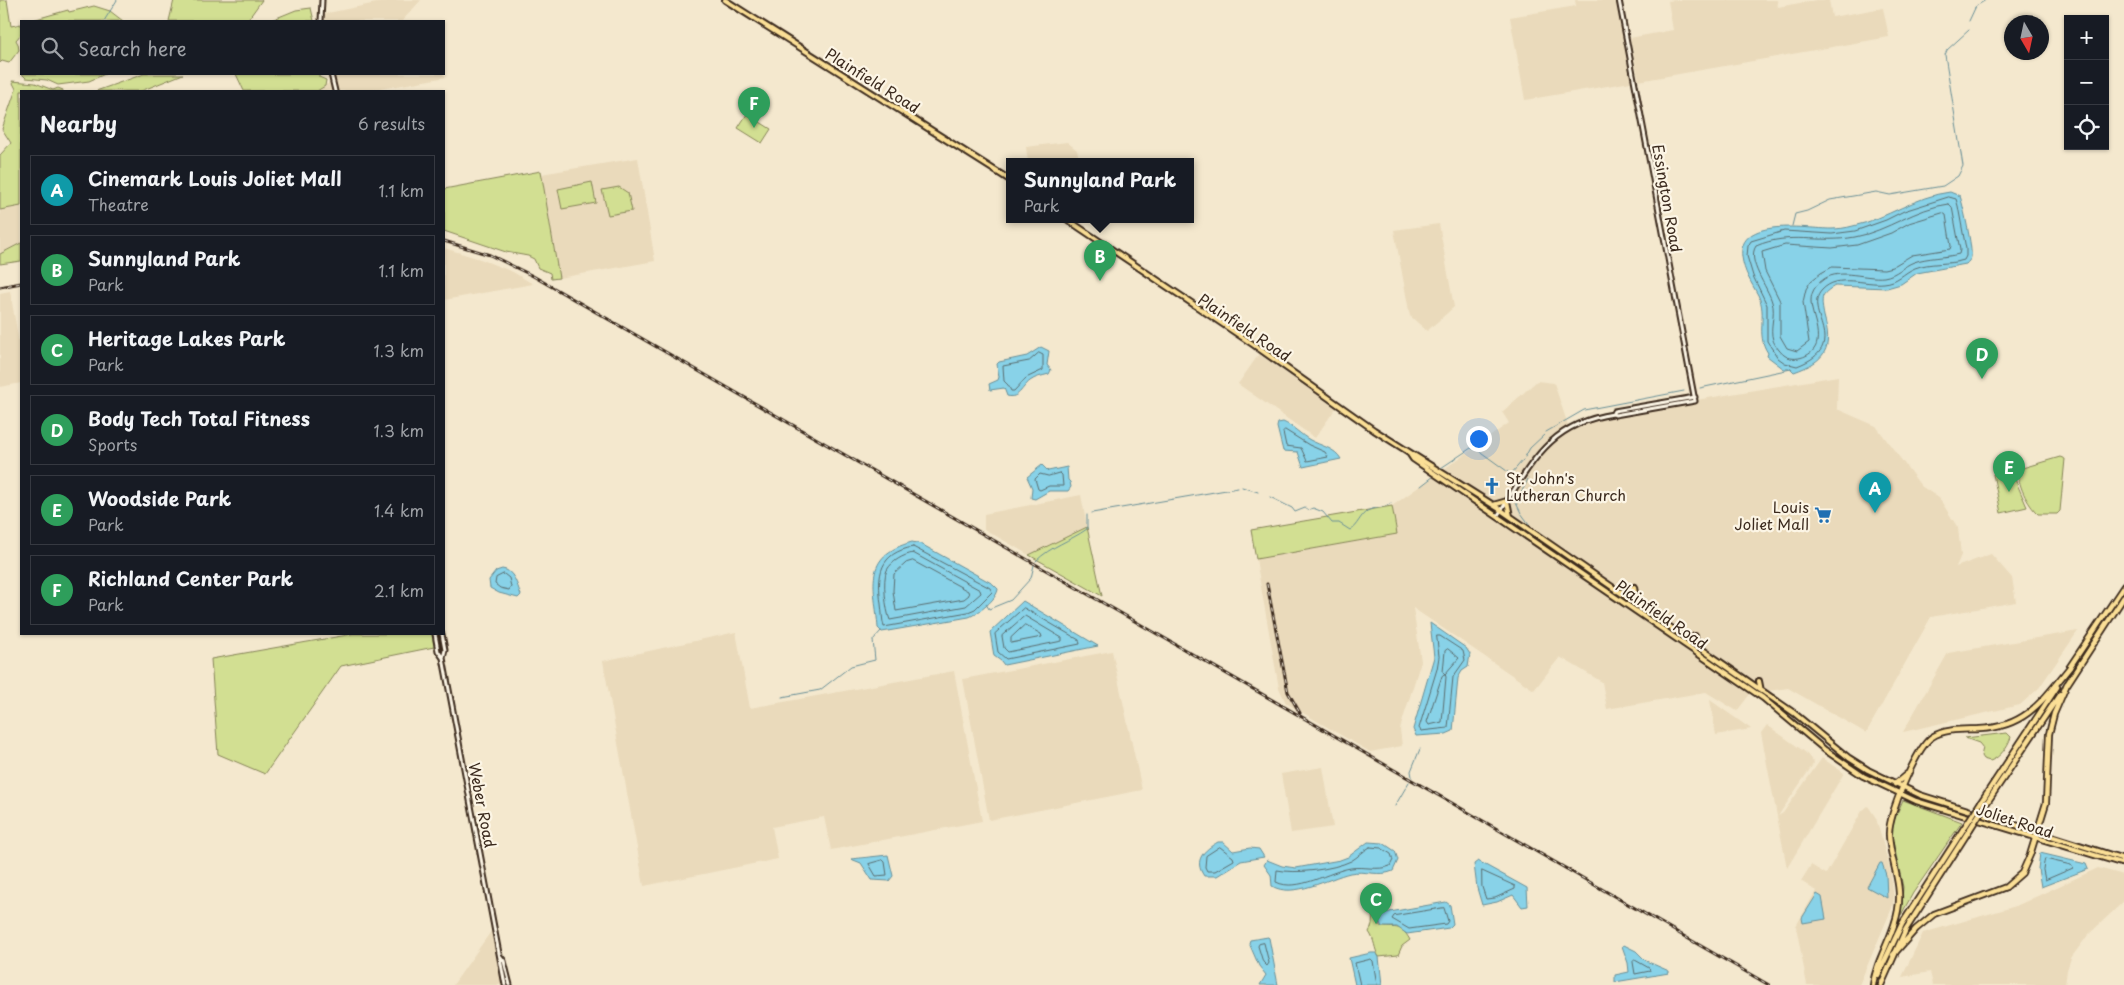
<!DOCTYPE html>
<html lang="en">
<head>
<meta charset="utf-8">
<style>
  body { margin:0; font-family:"Playpen Sans",sans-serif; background:#242831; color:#f1f3f6 }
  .controls { position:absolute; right:15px; top:15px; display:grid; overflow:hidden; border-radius:0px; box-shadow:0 1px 4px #0004 }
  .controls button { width:45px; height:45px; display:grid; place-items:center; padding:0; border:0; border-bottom:1px solid #363941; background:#171b24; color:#f1f3f6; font:25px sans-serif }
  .compass { position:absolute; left:2004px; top:15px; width:45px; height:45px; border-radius:50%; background:#171b24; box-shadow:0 1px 4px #0004; rotate:171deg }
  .you { position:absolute; left:1478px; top:438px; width:18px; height:18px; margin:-12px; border:4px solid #fff; border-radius:50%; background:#1a73e8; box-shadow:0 0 0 8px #1a73e833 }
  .badge { display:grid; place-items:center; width:32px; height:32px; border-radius:50%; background:#0b8043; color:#fff; font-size:16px; font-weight:700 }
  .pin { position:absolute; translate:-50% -41px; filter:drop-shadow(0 1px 2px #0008) }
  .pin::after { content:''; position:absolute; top:26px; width:18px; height:15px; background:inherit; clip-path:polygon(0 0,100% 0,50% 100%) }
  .popup { position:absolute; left:1006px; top:158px; width:188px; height:65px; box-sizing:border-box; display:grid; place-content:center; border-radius:0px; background:#171b24; filter:drop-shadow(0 1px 4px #0005); font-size:16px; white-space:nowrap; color:#9ea1a6 }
  .popup b { font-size:19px; color:#f1f3f6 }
  .popup::after { content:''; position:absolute; left:50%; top:100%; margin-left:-10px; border:10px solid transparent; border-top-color:#171b24 }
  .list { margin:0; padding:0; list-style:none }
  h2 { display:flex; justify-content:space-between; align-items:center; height:65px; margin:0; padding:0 20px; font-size:21px }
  h2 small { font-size:16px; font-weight:400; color:#9ea1a6 }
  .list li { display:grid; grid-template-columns:32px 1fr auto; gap:15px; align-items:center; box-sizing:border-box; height:70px; margin:0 10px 10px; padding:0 10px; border:1px solid #363941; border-radius:0px }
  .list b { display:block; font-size:19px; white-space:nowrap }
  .list p { margin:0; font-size:16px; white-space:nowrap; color:#9ea1a6 }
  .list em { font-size:16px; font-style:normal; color:#9ea1a6 }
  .icon { flex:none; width:28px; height:28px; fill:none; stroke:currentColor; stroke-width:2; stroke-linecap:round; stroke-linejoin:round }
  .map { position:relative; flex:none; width:2124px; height:985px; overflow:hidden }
  .search { position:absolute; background:#171b24; box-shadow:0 1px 4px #0004; left:20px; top:20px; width:425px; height:55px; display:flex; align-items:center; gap:12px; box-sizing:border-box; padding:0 18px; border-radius:0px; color:#9ea1a6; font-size:19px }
  .panel { position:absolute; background:#171b24; box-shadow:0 1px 4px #0004; left:20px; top:90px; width:425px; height:545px; border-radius:0px }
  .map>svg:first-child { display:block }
  .built { fill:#eadabb }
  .green { fill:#d2df92; stroke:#868458 }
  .water { fill:#88d2e8; stroke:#698f97 }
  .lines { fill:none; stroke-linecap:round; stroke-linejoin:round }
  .shore { stroke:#5a6d6f; stroke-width:1 }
  .stream { stroke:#698f97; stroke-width:1 }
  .secondary-casing { stroke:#3b2a1e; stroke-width:7 }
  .primary-casing { stroke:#3b2a1e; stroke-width:8 }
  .motorway-casing { stroke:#3b2a1e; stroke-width:8 }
  .secondary { stroke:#fcf5e5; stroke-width:3 }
  .primary { stroke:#fbdf96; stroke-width:4 }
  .motorway { stroke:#fbdf96; stroke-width:4.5 }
  .rail-casing { stroke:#3b2a1e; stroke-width:3 }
  .rail { stroke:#fcf5e5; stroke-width:1; stroke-dasharray:4; stroke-linecap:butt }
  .motorway-bridge-casing { stroke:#3b2a1e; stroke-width:8; stroke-linecap:butt }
  .motorway-bridge { stroke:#fbdf96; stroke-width:4.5 }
  .labels { text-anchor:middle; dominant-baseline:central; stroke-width:4.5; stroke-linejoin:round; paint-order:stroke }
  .street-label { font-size:15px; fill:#3b2a1e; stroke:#fcf5e5 }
  .poi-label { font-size:15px; fill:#3b2a1e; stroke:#fcf5e5; text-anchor:start }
</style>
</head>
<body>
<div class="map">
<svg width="2124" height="985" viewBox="0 0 2124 985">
  <rect width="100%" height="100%" fill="#f4e8ce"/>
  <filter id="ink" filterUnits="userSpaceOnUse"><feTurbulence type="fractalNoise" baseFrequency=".02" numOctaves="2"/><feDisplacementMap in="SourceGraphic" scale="10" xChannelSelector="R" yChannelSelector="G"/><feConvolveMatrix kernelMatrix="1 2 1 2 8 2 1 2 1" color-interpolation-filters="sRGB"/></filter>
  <g filter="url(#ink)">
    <path class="built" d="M391,0h30l-19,21h-78l-1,-7z
      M1575,0h41l15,82 -106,18 -15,-83 66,-11z
      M1676,0h101l1,7 38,-7h13l3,17 51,-9 6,29 -250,44 -9,-43 43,-8 -5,-29z
      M334,74h109l3,3 -77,14h-52l18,-12z
      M1067,142l10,8 3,12h-52l-2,-15z
      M638,158l17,103 -96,17 -18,-104z
      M21,206v37l-21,11v-44z
      M1439,224l15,83 -27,24 -17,-15 -16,-86z
      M444,248l36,11 33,13 20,12 -89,16z
      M10,291l11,63v29l-21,4v-94z
      M1259,354l77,54 -21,30 -77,-54z
      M1838,376l-1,33 39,17 45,60 18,12 19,30 3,27 -5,12 35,-13 21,24 4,24 -85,15 -65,116 -78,-45 -38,6 -13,17 -31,-19 -99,17 -5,-27 -42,-25 -26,33 -121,-82 8,53 -21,68 2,17 -32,6 -84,-49 -7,-15 -23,-129 141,-25 -5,-28 117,-83 -7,-11 35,-31 17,2 16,48 20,-11 18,-5z
      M1081,495l6,32 -58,28 -45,-26v-15z
      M2078,631l-39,57 -19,17 -117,27 45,-79z
      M736,632l14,76 204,-37 28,150 -151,29 -7,-33 -52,10 6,32 -134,27 -41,-225z
      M1112,651l30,139 -153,30 -26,-141z
      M1710,700l41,29 -35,6z
      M1767,725l38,27 9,11 -36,53 5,-3 39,-55 22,15 -57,95 -26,-135z
      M1323,767l10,60 -42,6 -10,-59z
      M1868,806l8,12 15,55 3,26 -2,9 -33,77h-52l-11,-59 20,-35 -15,-10 10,-16 15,9 36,-63z
      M2098,868l26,7v26l-36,34 -17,23 -4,12 -2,15h-132l-3,-13 -28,5 21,-44 93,-27z
      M492,930l10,55h-49z"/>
    <path class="green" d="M0,0h7l4,26 10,-2v10l-5,6 2,4 1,6 -10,13 -7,-2 -2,2z
      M174,0h88l-13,18 -9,3h-71z
      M94,6l16,5 13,10h-94l39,-11 1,2z
      M311,8l3,13h-45l27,-11z
      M22,74h83l-16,7 -31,4 -11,-5 -21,-2z
      M144,74h39l-42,17h-45z
      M236,74h83v3l7,3 -1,6 -8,5h-73z
      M12,81l23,2 18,7 5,-2 5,2v1h-42v115l-21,4v-55l11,-12 -9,-14 14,-40z
      M747,114l24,15 -9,14 -24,-15z
      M541,171l18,107 -8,1 -1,-6 -12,-5 -4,-9 -6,-3 -22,-4 -62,-21v-42z
      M592,182l4,21 -34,6 -4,-20z
      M619,187l9,6 4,18 -24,4 -6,-25z
      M21,243v18l-21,3v-10z
      M2060,457l5,2 -5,52 -3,3h-19c-10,-9 -22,-31 -19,-45z
      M2015,470l-1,7 13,30 -26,6 -8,-39z
      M1392,506l5,28 -141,25 -5,-29z
      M1087,527l15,69 -73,-41z
      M353,634h79l2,13 -93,19 -76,108 -47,-20 -7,-95z
      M2007,733l4,4c-3,9 -11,21 -21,24l-7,-2 -2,-3 2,-8 -4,-5 -14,-5z
      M1903,800l59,22 -49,71 -12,22 2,-28 -12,-55 4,-14z
      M1373,892l10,1v20c-5,3 -4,8 -3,13 14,4 20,-4 30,14l-8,6 -4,9 -19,2c-5,-8 -4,-17 -10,-25 7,-10 1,-26 1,-38z"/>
    <path class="water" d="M1950,192l10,4c3,8 13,54 11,61 0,2 -3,5 -5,7l-49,9 -16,11 -14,4 -52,-2c-4,2 -10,6 -12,10 -2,6 0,14 1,20 9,32 2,45 -30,56l-3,-3h-7l-17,-13 1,-3c-13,-19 0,-38 -10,-58 -7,-13 -14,-23 -16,-38 -5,-41 66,-28 89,-28 7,0 15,-1 22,-3 34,-7 62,-30 97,-34z
      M1041,347l8,4 -2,14 4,5 -2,4c-7,2 -14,3 -19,7 -9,7 -11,18 -23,15l-3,-8 -14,2 -1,-6 9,-4 1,-3 -2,-13 2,-2 28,-6z
      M1283,422c10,4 18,13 27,18 11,6 25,8 31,19l-38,8 -5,-15 -15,-1 -6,-24 1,-4z
      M1042,465l6,6 19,-4 1,13 2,2 1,5 -3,4h-19l-14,8 -4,-1 1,-10 -5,-11z
      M912,542l9,2 72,40 5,5c-1,10 -19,24 -29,28l-87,15 -4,-4c-3,-41 -17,-72 34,-86z
      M502,569c12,1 15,16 19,26l-3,3 -19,-5 -9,-5 -1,-8 7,-9z
      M1023,601l75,45 -94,19 -3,-4 -7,-5 -4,-24z
      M1430,623l36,25 4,6 -2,13 -6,4 -4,7 -5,53 -7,3 -30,2 -3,-7 21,-72z
      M1218,842h5l10,9 17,-3 9,1 5,8 -23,4 -24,15h-13c-11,-16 0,-26 14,-34z
      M1368,842l15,1 12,8 3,9 -5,11c-13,6 -29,-1 -43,2 -21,5 -57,26 -78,13l-1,-11 -7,-10 3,-5 15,6 14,2 44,-8 8,-3z
      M2040,853l46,11 2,5 -47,18 -3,-18z
      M888,855l5,21 -4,5 -17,-1 -11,-17 -10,-4z
      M1478,861l49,27 1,18 -6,1 -9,-12 -16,7 -15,3 -5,-17 -3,-24z
      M1880,863h2l4,12 1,23 -20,-11z
      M1817,894l5,3 4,22 -23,4 -1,-5z
      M1446,902l4,3 3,19 -4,4 -42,6 -10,-7h-15l-3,-6v-4l5,-4z
      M1268,937l1,1 9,47h-18l6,-10 -7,-9 -10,-23 1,-3z
      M1624,945l12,6 10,10 23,10v2l-54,9v-7l14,-3 -1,-9 -6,-17z
      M1371,953h5l3,4 3,28h-27l-6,-27z"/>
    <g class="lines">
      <path class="shore" d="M1949,197l7,2 2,7 8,43v7l-2,4c-16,5 -34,2 -49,8 -12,5 -17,14 -31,15 -20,2 -46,-10 -62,7 -21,22 31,55 -25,76l-12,-3 -7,-5 -11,-17v-36l-14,-29 -6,-20 1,-10 3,-5 33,-10 48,3 23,-3 31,-11 18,-9z
        M1949,204l3,3 8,43 -1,4c-15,4 -31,3 -45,8 -11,4 -17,13 -30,15 -19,2 -43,-9 -60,2 -27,19 -3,40 -7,63 -2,14 -23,21 -33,13 -4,-3 -10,-11 -11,-15 -4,-12 3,-26 -1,-38 -4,-15 -26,-41 -16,-56 35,-15 62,-2 99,-9 33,-6 60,-29 94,-33z
        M1943,213l3,2 5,31 -1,3 -38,6 -20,12 -8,2 -52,-2 -11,6 -10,8 -5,8 -3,13 6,40 -12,9 -10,-3 -7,-12v-35l-15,-30 -3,-19 23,-7 47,3 25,-3 34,-12 18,-10z
        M1039,353l4,2v15l-17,8 -12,13h-3l-3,-6 -4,-4 -1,-15 26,-5z
        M1285,430l24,15 16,7 3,5 -21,4 -6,-13 -15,-2 -3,-14z
        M1060,473l2,2 1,11h-14l-9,4 -2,-1 -3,-10 5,-5 8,2z
        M913,547l77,41 2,4 -17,17 -7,3 -84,15c-2,-7 -2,-16 -3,-23 -4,-29 -2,-51 32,-57z
        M913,553l67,37 1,3 -15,13 -76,14c-4,-9 -8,-41 -3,-50 5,-9 16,-15 26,-17z
        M913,561l55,30 1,4 -5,4 -68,12 -3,-20 1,-17 12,-11z
        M504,574l5,4 2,9 -2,3 -9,-2 -5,-4 1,-6z
        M1024,608l55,32 1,4 -74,15 -8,-7 -3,-18z
        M1025,616l37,22v3l-54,11 -4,-4 -2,-12z
        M1025,625l16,9 1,3 -31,6v-5z
        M1437,636h3l23,15 2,9 -12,17 -5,51 -27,3 -2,-3 18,-59 2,-12z
        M1448,649l11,9 -14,16 -2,-2 2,-21z
        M1445,674l1,3 -4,45 -13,3 -2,-3 15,-46z
        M1220,847l13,10 1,3 -19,11h-8l-2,-4 1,-11z
        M1370,847l11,1 10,6 2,6 -3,6c-12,5 -26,0 -39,2 -22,3 -53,25 -75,14l1,-12c19,4 55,0 74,-9 7,-4 12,-10 19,-14z
        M2045,859l26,6 2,3 -28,12 -2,-10z
        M883,860l2,2 2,13 -11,1 -7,-12z
        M1482,871l33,15v3l-20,9 -9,1 -4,-12z
        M1444,908l4,13 -2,3 -37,5 -17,-10 2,-3z
        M1264,943l5,20 -2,3 -4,-4 -5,-16 1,-2z
        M1635,960l14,8 1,3 -15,3 -2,-12z
        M1360,985l-5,-22 16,-4 2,2 4,24"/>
      <path class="stream" d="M104,21l13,-21
        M1969,21l7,-15 10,-6
        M1792,226l3,-12 12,-3 23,-11 46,-8 14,3 53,-9 15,-10 5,-10 -18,-111 2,-5 22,-20
        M1700,388l91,-19
        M1546,432l38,-22 100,-19
        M1525,457l5,-9 14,-13
        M1441,468l30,-20 7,2 33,24 12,-14
        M1528,479l-12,24 5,10 11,15
        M1421,486l13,-10
        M1242,487l16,5
        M1270,497l22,11 3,4 10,-4 3,2 5,-2 10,4 9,11h7l11,7c7,-4 10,-14 17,-19 7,-4 17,-2 24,-8
        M1092,513l146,-25
        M1036,561c15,-15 34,-20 51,-32v-14
        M986,604l3,5 22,-9 20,-22 3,-13
        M782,697l38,-7 31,-24 24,-6 -2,-20 8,-9
        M1412,777l-1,-6 9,-22
        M1395,806l14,-24"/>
      <g class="secondary-casing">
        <path id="secondary" d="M321,21l1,-21
          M331,74l4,17
          M1613,413l1,-2 81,-14
          M1498,515c33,-50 49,-91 115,-101l2,1 80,-14 -76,-401
          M435,634l3,17 5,7 62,327
          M442,634l3,16 -2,8
          M500,956l4,5 6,24"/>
      </g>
      <g class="primary-casing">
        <path id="primary" d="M725,0l285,180
          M1068,220l186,125 120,85 127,80 293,203 55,45 19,12 52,25 204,64
          M1409,453l4,6 350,239 62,52 38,26 53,25 208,63
          M1493,505l14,-4 3,15
          M1616,591l8,1 10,-5 3,19
          M1686,639l9,-3 2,11
          M1759,681l2,10"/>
      </g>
      <g class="motorway-casing">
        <path id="motorway" d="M2069,668l55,-82
          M2066,686l58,-89
          M1895,784l12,-10
          M1981,802l76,-115
          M1986,804l74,-110
          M1893,955l23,-26 18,-15 72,-27 16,-14 8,-18 16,-52 3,-69 5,-20 13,-30
          M1878,975l24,-51 62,-96
          M1873,985c3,-26 21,-49 25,-75 5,-27 -8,-49 -9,-75 -1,-19 27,-87 43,-98 14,-9 33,-7 48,-8 46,-2 63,-29 90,-62
          M1881,985l25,-56 64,-100"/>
      </g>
      <use href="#secondary" class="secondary"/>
      <use href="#primary" class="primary"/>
      <use href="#motorway" class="motorway"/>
      <g class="rail-casing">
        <path id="rail" d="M444,241l46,14 43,21 1236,709
          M0,287l21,-4
          M1267,584l21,108 12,21"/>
      </g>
      <use href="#rail" class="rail"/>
      <g class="motorway-bridge-casing">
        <path id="motorway-bridge" d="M1964,828l17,-26
          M1970,829l16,-25"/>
      </g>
      <use href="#motorway-bridge" class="motorway-bridge"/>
    </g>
  </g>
  <defs>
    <g id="church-bare" transform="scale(1.35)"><path d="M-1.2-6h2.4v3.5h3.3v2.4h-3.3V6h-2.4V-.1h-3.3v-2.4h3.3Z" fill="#1f6fb2" stroke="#fcf5e5" stroke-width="2.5" paint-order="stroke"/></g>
    <g id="supermarket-bare" transform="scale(1.35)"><path d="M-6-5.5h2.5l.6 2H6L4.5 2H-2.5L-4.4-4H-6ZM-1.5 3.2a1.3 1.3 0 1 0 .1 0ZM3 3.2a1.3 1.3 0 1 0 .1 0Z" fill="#1f6fb2" stroke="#fcf5e5" stroke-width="2.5" paint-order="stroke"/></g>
  </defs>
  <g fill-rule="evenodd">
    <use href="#church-bare" x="1492" y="486"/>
    <use href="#supermarket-bare" x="1823" y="515"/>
  </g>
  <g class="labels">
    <g class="street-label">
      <text transform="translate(873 80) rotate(32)">Plainfield Road</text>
      <text transform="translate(1668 198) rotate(80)">Essington Road</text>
      <text transform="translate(1245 327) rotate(34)">Plainfield Road</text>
      <text transform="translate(1662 614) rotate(35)">Plainfield Road</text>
      <text transform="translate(483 805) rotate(79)">Weber Road</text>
      <text transform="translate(2015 820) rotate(18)">Joliet Road</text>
    </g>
    <g class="poi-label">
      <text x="1506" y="477">St. John's<tspan x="1506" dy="17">Lutheran Church</tspan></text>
      <text x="1809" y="506" text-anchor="end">Louis<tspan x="1809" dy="17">Joliet Mall</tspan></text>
    </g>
  </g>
</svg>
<div class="controls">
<button>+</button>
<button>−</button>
<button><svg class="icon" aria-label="locate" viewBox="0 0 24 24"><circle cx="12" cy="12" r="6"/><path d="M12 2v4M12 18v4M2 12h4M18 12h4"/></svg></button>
</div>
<svg class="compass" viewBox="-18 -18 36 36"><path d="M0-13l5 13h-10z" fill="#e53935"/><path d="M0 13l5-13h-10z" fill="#9ea1a6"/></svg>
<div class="you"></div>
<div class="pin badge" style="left:1875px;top:513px;background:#0f9aa8">A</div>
<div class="pin badge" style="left:1100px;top:281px;background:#2e9e5b">B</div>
<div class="popup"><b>Sunnyland Park</b>Park</div>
<div class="pin badge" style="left:1376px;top:924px;background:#2e9e5b">C</div>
<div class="pin badge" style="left:1982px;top:379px;background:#2e9e5b">D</div>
<div class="pin badge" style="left:2009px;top:492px;background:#2e9e5b">E</div>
<div class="pin badge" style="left:754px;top:128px;background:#2e9e5b">F</div>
<div class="search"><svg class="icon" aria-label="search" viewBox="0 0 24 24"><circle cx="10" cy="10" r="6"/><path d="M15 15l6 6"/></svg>Search here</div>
<section class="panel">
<h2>Nearby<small>6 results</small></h2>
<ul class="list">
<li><span class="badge" style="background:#0f9aa8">A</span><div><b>Cinemark Louis Joliet Mall</b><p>Theatre</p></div><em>1.1 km</em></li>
<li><span class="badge" style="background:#2e9e5b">B</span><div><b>Sunnyland Park</b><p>Park</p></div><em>1.1 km</em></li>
<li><span class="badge" style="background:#2e9e5b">C</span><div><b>Heritage Lakes Park</b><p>Park</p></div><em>1.3 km</em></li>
<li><span class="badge" style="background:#2e9e5b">D</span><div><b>Body Tech Total Fitness</b><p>Sports</p></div><em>1.3 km</em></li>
<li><span class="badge" style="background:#2e9e5b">E</span><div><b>Woodside Park</b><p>Park</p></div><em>1.4 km</em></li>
<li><span class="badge" style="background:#2e9e5b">F</span><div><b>Richland Center Park</b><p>Park</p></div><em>2.1 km</em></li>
</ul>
</section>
</div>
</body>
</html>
